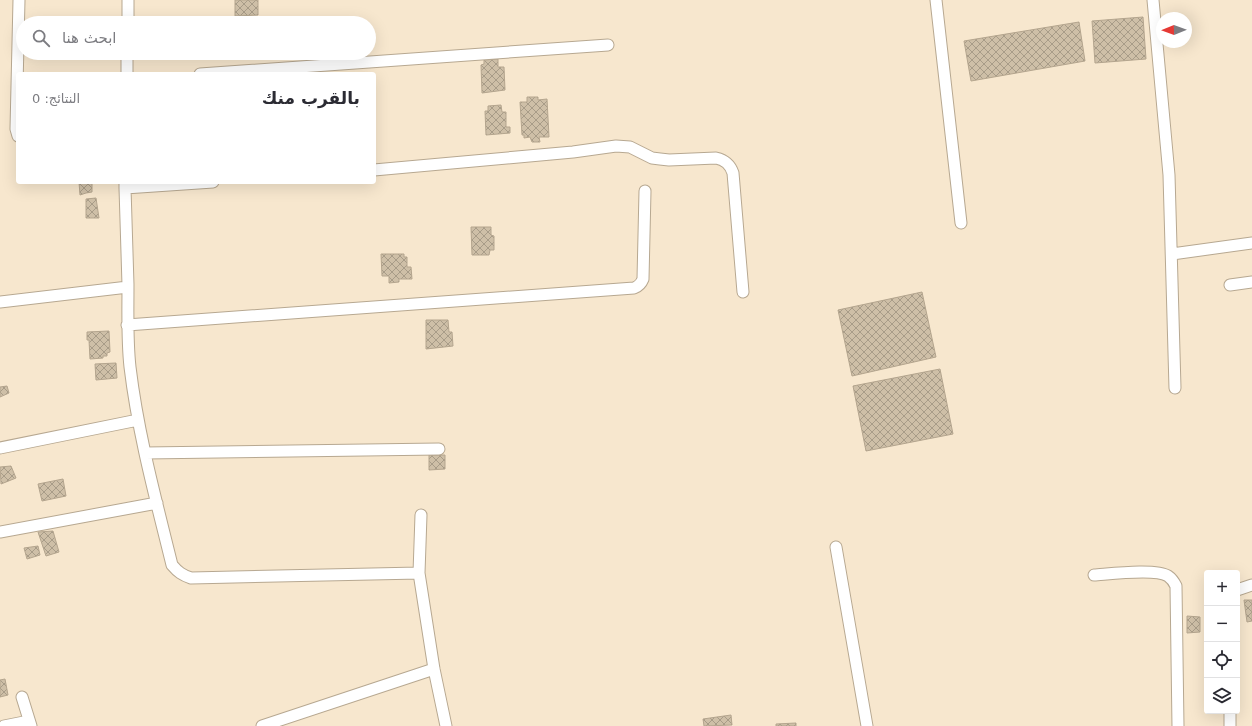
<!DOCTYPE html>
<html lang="ar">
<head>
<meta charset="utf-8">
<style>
  body { margin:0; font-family:"DejaVu Sans",Vazirmatn,sans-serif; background:#f7f7f7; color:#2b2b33; direction:rtl }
  .controls { position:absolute; right:12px; bottom:12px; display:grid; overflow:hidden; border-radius:4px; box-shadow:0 4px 16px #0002 }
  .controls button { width:36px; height:36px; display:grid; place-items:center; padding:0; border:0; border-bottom:1px solid #e1e1e2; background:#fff; color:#2b2b33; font:20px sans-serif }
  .compass { position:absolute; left:1156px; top:12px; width:36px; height:36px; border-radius:50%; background:#fff; box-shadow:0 4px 16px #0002; rotate:269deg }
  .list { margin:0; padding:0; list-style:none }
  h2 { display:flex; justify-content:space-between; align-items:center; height:52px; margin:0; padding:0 16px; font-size:17px }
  h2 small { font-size:13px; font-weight:400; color:#7c7c81 }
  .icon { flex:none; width:22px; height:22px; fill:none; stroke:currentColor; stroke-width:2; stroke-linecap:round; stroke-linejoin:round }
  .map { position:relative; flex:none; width:1252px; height:726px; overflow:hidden; direction:ltr }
  .search { position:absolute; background:#fff; box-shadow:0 4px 16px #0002; left:16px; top:16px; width:360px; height:44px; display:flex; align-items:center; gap:10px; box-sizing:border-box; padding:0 14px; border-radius:22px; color:#7c7c81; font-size:15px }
  .panel { position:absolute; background:#fff; box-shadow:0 4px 16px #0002; left:16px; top:72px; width:360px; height:112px; border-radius:4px; direction:rtl }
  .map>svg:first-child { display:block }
  .building { fill:url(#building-cross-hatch); stroke:#b4a58e }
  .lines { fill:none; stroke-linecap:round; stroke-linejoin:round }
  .minor-casing { stroke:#b7a891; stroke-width:13 }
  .minor { stroke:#fff; stroke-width:11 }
</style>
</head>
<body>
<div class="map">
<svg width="1252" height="726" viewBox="0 0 1252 726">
  <defs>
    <pattern id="building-cross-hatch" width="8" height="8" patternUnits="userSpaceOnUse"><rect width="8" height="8" fill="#cebfa7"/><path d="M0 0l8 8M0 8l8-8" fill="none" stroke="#a89c88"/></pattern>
  </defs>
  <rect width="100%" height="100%" fill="#f7e7ce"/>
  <path class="building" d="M235,0h23v15l-23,1z
    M1143,17l3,42 -51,4 -3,-42z
    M1079,22l6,39 -114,20 -7,-40z
    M498,59v8h6l1,23 -23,3 -1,-28 3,-1v-4z
    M527,97h11v3l9,-1 2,38h-10l1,5h-8l-2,-5 -6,1v-3h-2l-2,-33h7z
    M501,105l1,7h4v15h4v6l-24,2 -1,-24h3v-5z
    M79,182h13v10l-6,1 -6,2z
    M96,198l3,20h-13v-19z
    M471,227h20v8l3,1v14h-4l-1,5h-17z
    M381,254h23v3h3v10h4l1,12h-13v3l-10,1v-7h-7z
    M922,292l14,65 -84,19 -14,-66z
    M426,320h22l1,12h3l1,14 -27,3z
    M109,331l1,21 -3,1v3h-4v2l-13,1 -1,-19h-2v-8z
    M116,363l1,15 -21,2 -1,-16z
    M940,369l13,65 -87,17 -13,-65z
    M7,386l2,7 -9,4v-10z
    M429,455h16v14l-16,1z
    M11,466l5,12 -15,6 -1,-17z
    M63,479l3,17 -24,5 -4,-17z
    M53,531l6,21 -13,4 -8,-24z
    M38,546l2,9 -13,4 -3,-11z
    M1244,600h8v21l-5,1z
    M1187,616l13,1v15l-13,1z
    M5,679l3,16 -8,2v-17z
    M731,715l1,10 -28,1 -1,-7z
    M796,723v3h-20v-2z"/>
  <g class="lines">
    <g class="minor-casing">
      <path id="minor" d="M936,0l25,223
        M1153,0l16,175 6,213
        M128,23v-23
        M127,74v-21
        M200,74l408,-29
        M18,136l-2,-7 3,-129
        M374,170l199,-18 43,-6 14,1 22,11 8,1 9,1 47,-2c9,2 14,6 17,15l10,119
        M125,183v5l88,-6
        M125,188c1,33 2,65 3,97 0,28 -1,55 2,82 8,67 26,133 42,198 6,7 10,10 19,13l228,-5 2,-58
        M1172,254l80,-11
        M1230,285l22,-3
        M0,302l128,-15
        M127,325l507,-37c5,-2 7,-4 9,-9l2,-88
        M0,448l138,-28
        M145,453l294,-4
        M0,532l157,-29
        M836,547l31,179
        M419,573l15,96 12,57
        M1094,575c15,-1 62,-7 74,1 3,2 6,6 8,10l2,140
        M1237,590l15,-5
        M22,697l9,29
        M1230,711v15
        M4,726l25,-5
        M262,726l172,-57"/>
    </g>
    <use href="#minor" class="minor"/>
  </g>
</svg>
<div class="controls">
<button>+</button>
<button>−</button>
<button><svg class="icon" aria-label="locate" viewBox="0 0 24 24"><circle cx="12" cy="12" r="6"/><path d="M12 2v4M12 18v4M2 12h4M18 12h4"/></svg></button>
<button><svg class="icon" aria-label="layers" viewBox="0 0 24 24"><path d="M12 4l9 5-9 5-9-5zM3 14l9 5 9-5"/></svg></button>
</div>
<svg class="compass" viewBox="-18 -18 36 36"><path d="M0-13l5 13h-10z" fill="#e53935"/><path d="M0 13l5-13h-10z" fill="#7c7c81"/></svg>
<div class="search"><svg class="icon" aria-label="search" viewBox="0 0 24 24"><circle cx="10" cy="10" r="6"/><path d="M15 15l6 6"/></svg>ابحث هنا</div>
<section class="panel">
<h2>بالقرب منك<small>النتائج: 0</small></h2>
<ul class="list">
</ul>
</section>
</div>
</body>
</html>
